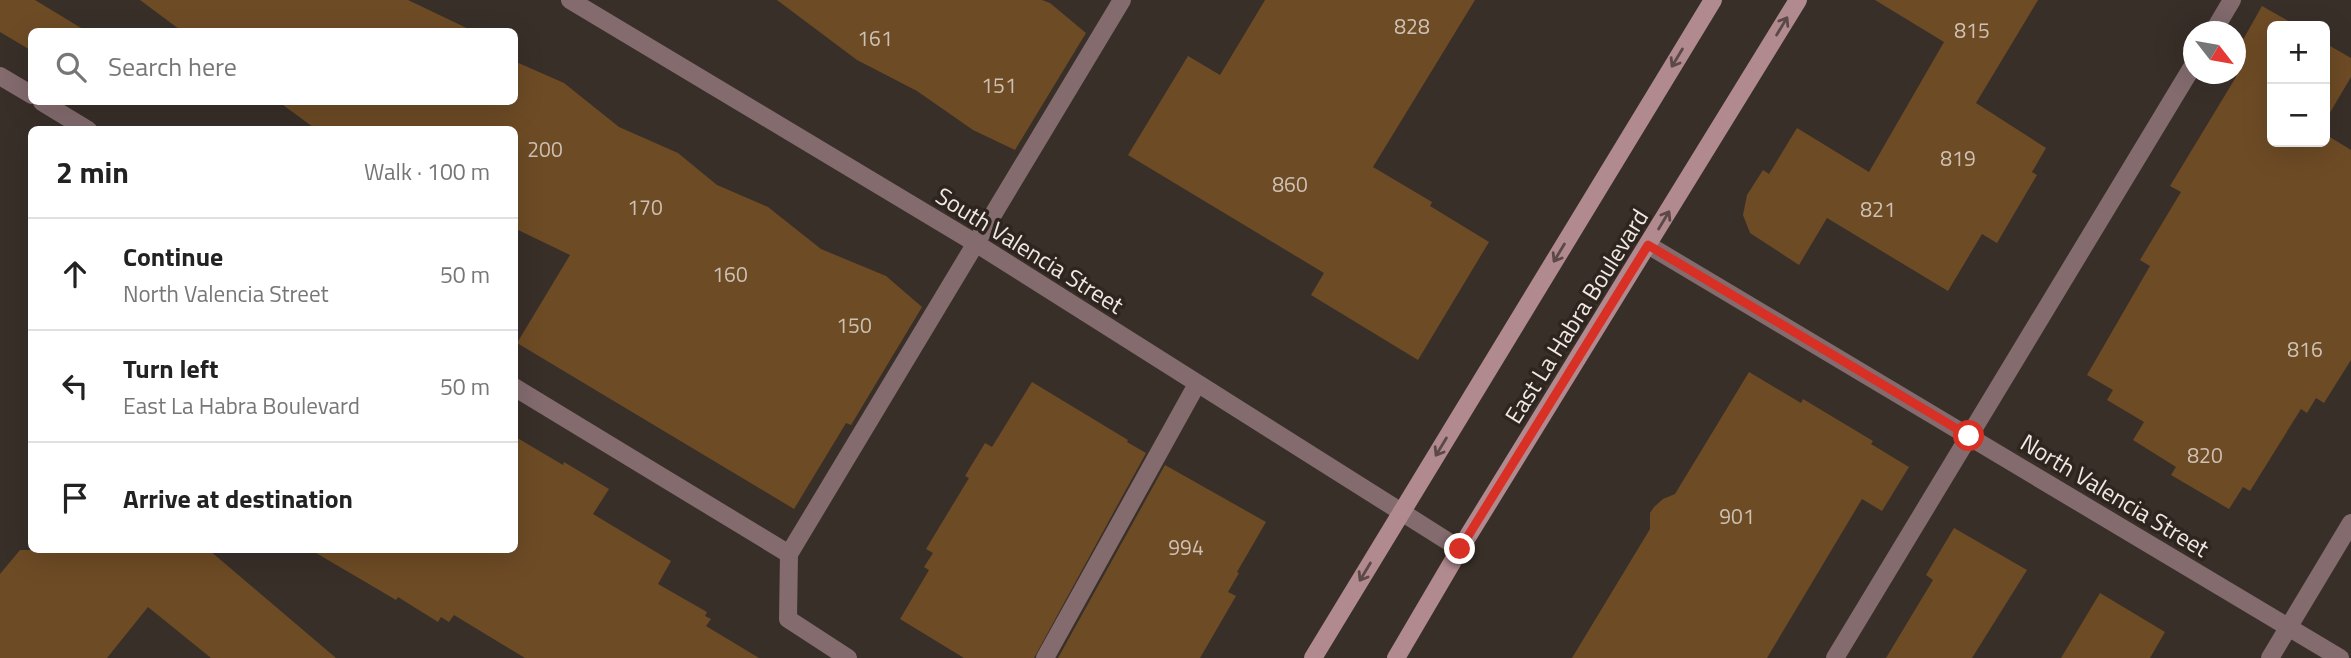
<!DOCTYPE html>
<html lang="en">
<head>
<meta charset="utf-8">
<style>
  body { margin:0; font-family:"Titillium Web",sans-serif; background:#f2f2f2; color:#222 }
  .controls { position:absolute; right:21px; top:21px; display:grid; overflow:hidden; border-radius:10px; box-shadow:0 7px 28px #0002 }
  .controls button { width:63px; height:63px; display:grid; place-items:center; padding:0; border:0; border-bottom:2px solid #e0e0e0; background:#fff; color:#222; font:35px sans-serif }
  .compass { position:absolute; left:2183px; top:21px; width:63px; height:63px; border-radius:50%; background:#fff; box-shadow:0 7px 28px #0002; rotate:121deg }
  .stop { position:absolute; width:21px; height:21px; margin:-16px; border:5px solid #d93025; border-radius:50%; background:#fff }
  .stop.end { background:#d93025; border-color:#fff; box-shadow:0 2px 7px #0008 }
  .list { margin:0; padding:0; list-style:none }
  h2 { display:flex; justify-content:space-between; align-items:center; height:91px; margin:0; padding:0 28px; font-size:30px }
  h2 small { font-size:23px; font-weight:400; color:#767676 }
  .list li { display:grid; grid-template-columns:46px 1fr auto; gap:21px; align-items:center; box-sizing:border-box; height:112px; padding:0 28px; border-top:2px solid #e0e0e0 }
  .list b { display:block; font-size:26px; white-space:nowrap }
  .list p { margin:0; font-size:23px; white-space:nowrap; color:#767676 }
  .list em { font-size:23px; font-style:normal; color:#767676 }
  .icon { flex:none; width:38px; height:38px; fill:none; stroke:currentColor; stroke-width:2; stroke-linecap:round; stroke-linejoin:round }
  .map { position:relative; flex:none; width:2351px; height:658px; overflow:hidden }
  .search { position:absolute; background:#fff; box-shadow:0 7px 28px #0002; left:28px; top:28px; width:490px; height:77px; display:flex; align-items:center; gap:18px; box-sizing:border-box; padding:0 24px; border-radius:10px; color:#767676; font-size:26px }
  .panel { position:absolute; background:#fff; box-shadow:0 7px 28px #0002; left:28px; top:126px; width:490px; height:427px; border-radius:10px }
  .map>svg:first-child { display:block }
  .building { fill:#6d4b25 }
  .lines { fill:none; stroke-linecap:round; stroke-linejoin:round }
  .service { stroke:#836b6e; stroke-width:18 }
  .minor { stroke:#836b6e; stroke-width:18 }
  .secondary { stroke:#b18a90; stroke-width:18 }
  .oneway { stroke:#5c4847 }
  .route { stroke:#d93025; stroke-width:9 }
  .labels { text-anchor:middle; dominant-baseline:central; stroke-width:7; stroke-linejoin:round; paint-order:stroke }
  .number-label { font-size:21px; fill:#cec1b4 }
  .street-label { font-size:24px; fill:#efe8e4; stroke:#2f251f }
</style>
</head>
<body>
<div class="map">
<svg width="2351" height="658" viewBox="0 0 2351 658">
  <rect width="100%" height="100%" fill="#392f29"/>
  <path class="building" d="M0,0h35l51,31 -54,1v19l-32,-19z
    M140,0h268l67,32h-292z
    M777,0h265l8,3 36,30 -71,117 -42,-20 -56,-39 -60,-31z
    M1265,0h210l-102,167 59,35 -2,4 59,36 -71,118 -107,-65 13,-22 -196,-118 60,-99 32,19z
    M1875,0h163l-62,103 70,45 -14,24 5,3 -40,68 -15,-9 -34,57 -121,-73 -28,47 -49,-32 -7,-18 4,-20 16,-25 6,4 28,-46 72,44 75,-130z
    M2262,6l35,20h-25v116h53v-8l26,16v210l-27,43 -8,-5 -9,15 -6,-4 -51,82 -7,-4 -14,22 -58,-34 5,-8 -43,-27 11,-18 -37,-22 6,-10 -26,-15 63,-109 -10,-6 41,-68 -11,-6 66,-109v-25z
    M2325,43l26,15v19l-26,44z
    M514,61l50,22 55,44 59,26 39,32 51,22 53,42 65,27 36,31 -71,118 -5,-2 -52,86 -277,-166 53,-88 -56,-27v-98h-197l-38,-28h235z
    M1749,372l52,31 2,-4 70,42 -2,3 38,23 -27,44 -20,-12 -95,159h-195l78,-129v-16l4,-6 9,-8 12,-5z
    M1032,382l96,58 -1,2 19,11 -112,205h-70l-64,-39 29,-49 -5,-3 9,-14 -7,-4 43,-71 -4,-2 20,-33 7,4z
    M514,436l49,29 1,-3 45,27 -16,25 78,47 -13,23 49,28 -2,4 6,3 -5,7 53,32h-234l-71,-43 -5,7 -8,-5 -3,5 -40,-25 -2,3 -85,-50h203z
    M1165,465l101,57 -29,50 2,1 -11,19 8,4 -36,62h-142z
    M1954,528l73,42 -55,88h-86l47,-78 -7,-5z
    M20,550h189l127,108h-125l-63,-51 -41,51h-107v-84z
    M2100,593l65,39 -15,26h-89z"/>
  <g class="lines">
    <path class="service" d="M2213,32l19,-32
      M0,76l32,19
      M42,102l46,28
      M514,387l275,167
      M848,658l-60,-39 1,-65 333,-554
      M1045,658l152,-274
      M1835,658l359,-594"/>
    <path class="minor" d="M570,0l407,244 483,305
      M1648,245l692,413
      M2270,658l81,-135"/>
    <path class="secondary" d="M1313,658l400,-658
      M1396,658l64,-109 338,-549"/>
  </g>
  <defs><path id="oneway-shaft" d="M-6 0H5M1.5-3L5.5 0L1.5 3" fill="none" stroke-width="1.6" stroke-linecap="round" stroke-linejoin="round" transform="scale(1.75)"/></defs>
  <g class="oneway">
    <use href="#oneway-shaft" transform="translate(1782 26) rotate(-59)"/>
    <use href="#oneway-shaft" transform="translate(1677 58) rotate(121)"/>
    <use href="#oneway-shaft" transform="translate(1664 220) rotate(-59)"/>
    <use href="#oneway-shaft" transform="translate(1559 253) rotate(121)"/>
    <use href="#oneway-shaft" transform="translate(1441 447) rotate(121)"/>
    <use href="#oneway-shaft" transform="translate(1365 572) rotate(121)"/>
  </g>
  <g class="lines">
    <path class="route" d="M1460,549l188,-304 321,191"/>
  </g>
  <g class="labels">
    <g class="number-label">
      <text x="1412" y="26">828</text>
      <text x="1972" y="30">815</text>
      <text x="875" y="38">161</text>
      <text x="999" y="85">151</text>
      <text x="545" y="149">200</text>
      <text x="1958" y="158">819</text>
      <text x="1290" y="184">860</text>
      <text x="645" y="207">170</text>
      <text x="1878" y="209">821</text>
      <text x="730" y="274">160</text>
      <text x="854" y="325">150</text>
      <text x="2305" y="349">816</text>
      <text x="2205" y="455">820</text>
      <text x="1737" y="516">901</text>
      <text x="1186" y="547">994</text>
    </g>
    <g class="street-label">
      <text transform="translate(1030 250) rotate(32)">South Valencia Street</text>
      <text transform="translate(1576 316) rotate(-58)">East La Habra Boulevard</text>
      <text transform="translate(2115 495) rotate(31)">North Valencia Street</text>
    </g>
  </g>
</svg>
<div class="controls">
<button>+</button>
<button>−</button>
</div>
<svg class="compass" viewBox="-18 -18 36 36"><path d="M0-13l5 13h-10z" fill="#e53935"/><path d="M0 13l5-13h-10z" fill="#767676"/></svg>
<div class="stop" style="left:1969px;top:436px"></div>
<div class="stop end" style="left:1460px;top:549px"></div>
<div class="search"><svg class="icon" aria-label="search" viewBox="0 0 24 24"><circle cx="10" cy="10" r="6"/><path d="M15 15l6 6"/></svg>Search here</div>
<section class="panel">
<h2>2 min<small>Walk · 100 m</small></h2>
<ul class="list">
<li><svg class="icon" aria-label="ahead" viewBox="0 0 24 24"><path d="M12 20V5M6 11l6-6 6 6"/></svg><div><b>Continue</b><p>North Valencia Street</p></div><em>50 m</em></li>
<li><svg class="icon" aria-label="left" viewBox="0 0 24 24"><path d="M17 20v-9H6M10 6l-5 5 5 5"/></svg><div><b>Turn left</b><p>East La Habra Boulevard</p></div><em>50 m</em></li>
<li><svg class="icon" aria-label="arrive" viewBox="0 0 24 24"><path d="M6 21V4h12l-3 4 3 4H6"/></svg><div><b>Arrive at destination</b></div></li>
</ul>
</section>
</div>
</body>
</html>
